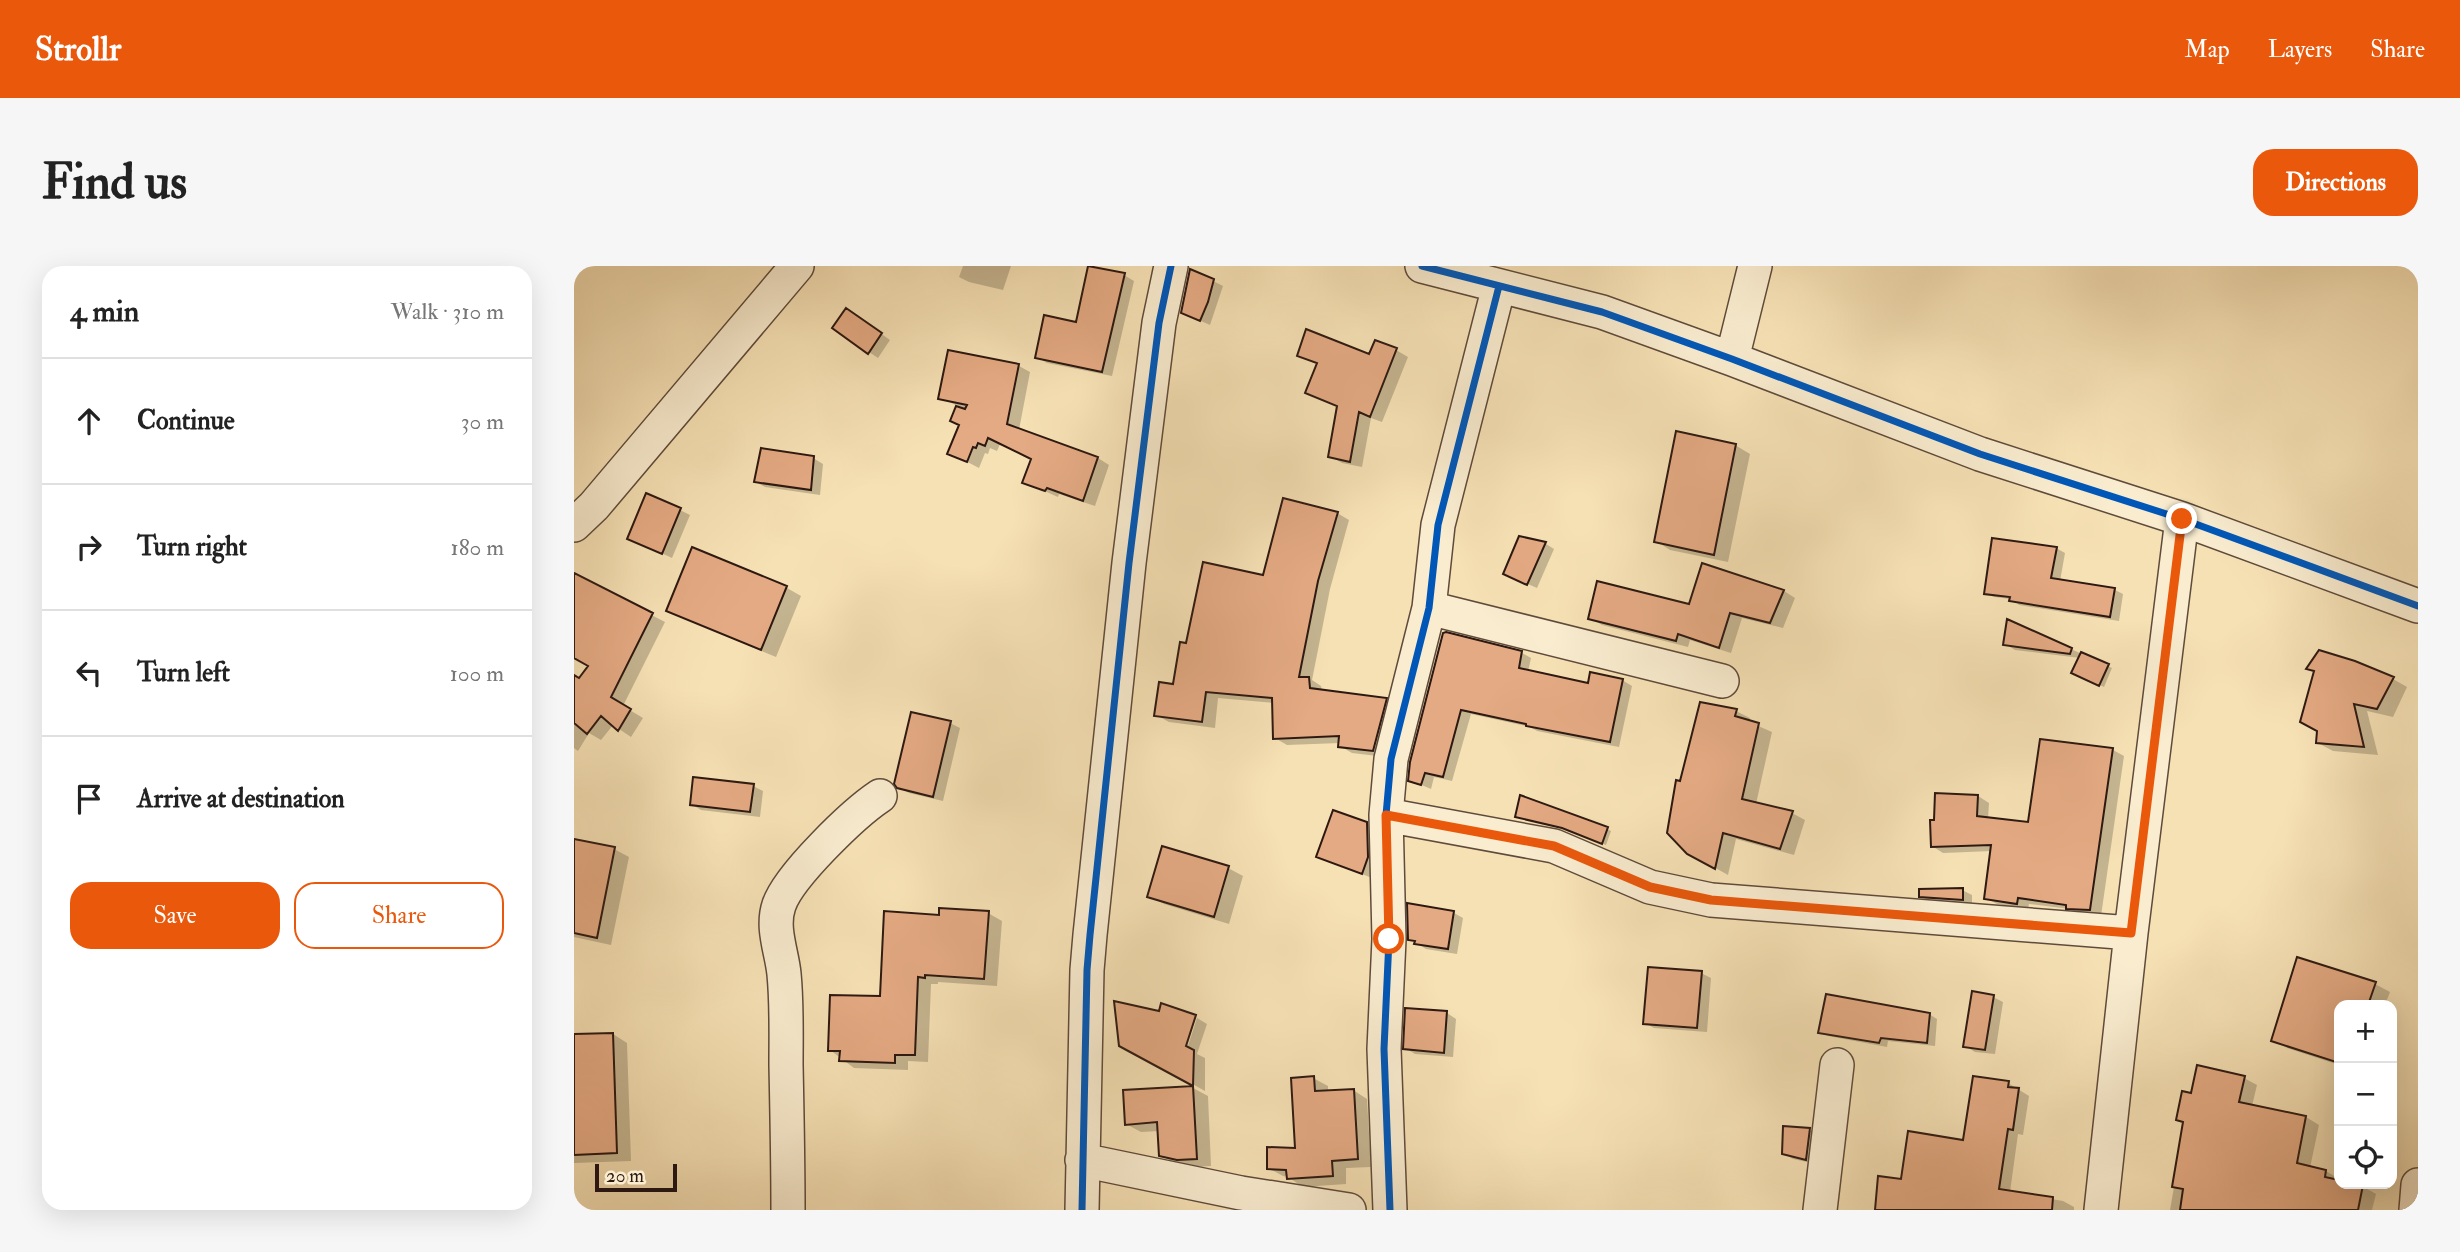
<!DOCTYPE html>
<html lang="en">
<head>
<meta charset="utf-8">
<style>
  body { margin:0; font-family:"IM FELL Double Pica",serif; background:#f6f6f6; color:#222 }
  .controls { position:absolute; right:21px; bottom:21px; display:grid; overflow:hidden; border-radius:14px; box-shadow:0 7px 28px #0002 }
  .controls button { width:63px; height:63px; display:grid; place-items:center; padding:0; border:0; border-bottom:2px solid #e0e0e0; background:#fff; color:#222; font:35px sans-serif }
  .scale { position:absolute; left:21px; bottom:18px; width:82px; box-sizing:border-box; padding-left:7px; border:4px solid #2d1912; border-top:0; font-size:19px; line-height:24px; white-space:nowrap; color:#2d1912; -webkit-text-stroke:5px #f9eccf; paint-order:stroke }
  .stop { position:absolute; width:21px; height:21px; margin:-16px; border:5px solid #ea580c; border-radius:50%; background:#fff }
  .stop.end { background:#ea580c; border-color:#fff; box-shadow:0 2px 7px #0008 }
  .list { margin:0; padding:0; list-style:none }
  h2 { display:flex; justify-content:space-between; align-items:center; height:91px; margin:0; padding:0 28px; font-size:30px }
  h2 small { font-size:23px; font-weight:400; color:#767676 }
  .list li { display:grid; grid-template-columns:46px 1fr auto; gap:21px; align-items:center; box-sizing:border-box; height:126px; padding:0 28px; border-top:2px solid #e0e0e0 }
  .list b { display:block; font-size:26px; white-space:nowrap }
  .list em { font-size:23px; font-style:normal; color:#767676 }
  .actions { display:flex; gap:14px; padding:21px 28px }
  .actions a { flex:1; padding:16px 0; border:2px solid #ea580c; border-radius:21px; text-align:center; font-size:24px; color:#ea580c }
  .actions .main { background:#ea580c; color:#fff }
  .icon { flex:none; width:38px; height:38px; fill:none; stroke:currentColor; stroke-width:2; stroke-linecap:round; stroke-linejoin:round }
  .map { position:relative; flex:none; width:1844px; height:944px; overflow:hidden; border-radius:21px }
  header { display:flex; align-items:center; gap:42px; box-sizing:border-box; height:98px; padding:0 35px; background:#ea580c; color:#fff }
  header strong { font-size:33px }
  nav { display:flex; gap:38px; margin-inline-start:auto; font-size:24px }
  .intro { display:flex; align-items:center; justify-content:space-between; box-sizing:border-box; height:168px; padding:0 42px }
  h1 { margin:0; font-size:49px }
  .button { padding:18px 32px; border-radius:21px; background:#ea580c; color:#fff; font-size:24px; font-weight:700 }
  main { display:flex; gap:42px; padding:0 42px }
  aside { flex:1; background:#fff; border-radius:21px; box-shadow:0 7px 28px #0002 }
  .map>svg:first-child { display:block }
  .shadow { fill:#0003 }
  .building { fill:#e4aa83; stroke:#2d1912; stroke-width:2 }
  .lines { fill:none; stroke-linecap:round; stroke-linejoin:round }
  .minor-casing { stroke:#5f4b3b; stroke-width:36 }
  .minor { stroke:#f9eccf; stroke-width:33 }
  .cycleway-casing { stroke:#f9eccf; stroke-width:11 }
  .cycleway { stroke:#0057b8; stroke-width:7 }
  .route { stroke:#ea580c; stroke-width:9 }
</style>
</head>
<body>
<header>
<strong>Strollr</strong>
<nav><a>Map</a><a>Layers</a><a>Share</a></nav>
</header>
<div class="intro"><h1>Find us</h1><a class="button">Directions</a></div>
<main>
<aside>
<h2>4 min<small>Walk · 310 m</small></h2>
<ul class="list">
<li><svg class="icon" aria-label="ahead" viewBox="0 0 24 24"><path d="M12 20V5M6 11l6-6 6 6"/></svg><div><b>Continue</b></div><em>30 m</em></li>
<li><svg class="icon" aria-label="right" viewBox="0 0 24 24"><path d="M7 20v-9h11M14 6l5 5-5 5"/></svg><div><b>Turn right</b></div><em>180 m</em></li>
<li><svg class="icon" aria-label="left" viewBox="0 0 24 24"><path d="M17 20v-9H6M10 6l-5 5 5 5"/></svg><div><b>Turn left</b></div><em>100 m</em></li>
<li><svg class="icon" aria-label="arrive" viewBox="0 0 24 24"><path d="M6 21V4h12l-3 4 3 4H6"/></svg><div><b>Arrive at destination</b></div></li>
</ul>
<div class="actions"><a class="main">Save</a><a>Share</a></div>
</aside>
<div class="map">
<svg width="1844" height="944" viewBox="0 0 1844 944">
  <rect width="100%" height="100%" fill="#f6e1b5"/>
  <filter id="stains"><feTurbulence type="fractalNoise" baseFrequency=".00286" numOctaves="4"/><feColorMatrix values="0 0 0 0 .2 0 0 0 0 .09 0 0 0 0 .02 0 0 0 .5 -.17"/></filter>
  <radialGradient id="worn" r=".72"><stop offset=".6" stop-color="#630" stop-opacity="0"/><stop offset="1" stop-color="#630" stop-opacity=".3"/></radialGradient>
  <path class="shadow" d="M389,0h48l-8,24 -34,-8 -10,-5z
    M550,9l10,6 -22,95 -65,-13 -10,-6 40,-33z
    M639,15l10,5 -13,39 -27,-12z
    M282,50l34,24 -12,18 -9,-6z
    M822,84l12,7 -26,65 -11,-4 -9,49 -20,-4 -12,-7 9,-49 -31,-15 10,-27 -19,-9 71,1z
    M445,100l11,6 -11,58 79,28 11,7 -14,41 -36,-12 -1,3 -34,-15 9,-23 -33,-15 -3,7 -7,-3 -2,6 -3,-1 -6,15 -29,-15 11,-28 -8,-5 5,-14 -18,-8z
    M1161,179l15,9 -22,108 -58,-12 -14,-9z
    M239,192l10,6 -3,31 -55,-8 -9,-5z
    M106,244l10,5 -18,43 -43,-20z
    M763,247l12,7 -19,69 -18,91 9,6 1,5 64,8 12,7 -12,51 -34,-4 -12,-7v-3l-53,2 -12,-7 -1,-35 -56,-5 -3,30 -46,-6 -13,-7 18,-29 13,-41z
    M946,272l26,6 8,5 -17,39 -23,-10z
    M1482,282l9,5 -5,28 55,9 8,4 -4,27 -100,-16 -8,-6 -17,-2 -8,-4z
    M119,283l94,39 14,8 -25,61 -93,-39 -15,-8z
    M1129,300l81,25 11,7 -12,30 -41,-10 -11,35 -41,-13 -2,7 -86,-22 -12,-7 100,-12z
    M0,309l91,47 -42,84 20,12 -12,19 -18,-12 -12,15 -12,-7 -11,18 -4,-3v-71l5,3 11,-14 -16,-9z
    M870,369l78,18 9,5 -3,14 61,13 33,-5 10,6 -13,61 -82,-16 -7,-4 -59,-13 -19,67 -18,-4 -3,12 -21,-9z
    M1431,378l66,5 41,19 -8,19 -26,-12 2,-17 -65,-8z
    M1734,403l85,10 14,8 -14,30 -26,-6 11,44 -45,-4 -15,-8 -3,-70z
    M1162,445l14,7 -1,4 23,10 -16,72 36,9 13,7 -11,35 -58,-16 -8,36 -25,-14 -21,-78z
    M376,457l10,5 -17,73 -34,-8 -11,-6z
    M1467,475l72,9 11,6 -23,160 -22,-2 -9,-5 -41,-5 -1,5 -31,-5 -11,-6 6,-47 -49,2 -11,-7 46,-50 11,7 -1,16 41,5z
    M179,520l10,5 -3,26 -59,-7 -10,-6z
    M947,552l86,11 4,2 -5,14 -38,-15z
    M792,557l10,6 -4,49 -53,-21z
    M0,575l40,8 15,8 -18,88 -37,-8z
    M654,602l15,8 -14,48 -65,-20 -15,-8z
    M1388,624l10,5v10l-42,-3 -9,-6z
    M835,639l45,8 9,5 -6,36 -31,-5 -16,-10z
    M414,647l14,8 -5,65 -59,-4v2h-7l-3,78 -20,-1v9l-54,-2 -24,-18 52,-52 58,-82z
    M1127,707l10,5 -4,54 -53,-4 -9,-5z
    M1801,718l15,8 -5,13h-46v60l-52,-17 -14,-8z
    M1419,731l10,5 -8,52 -20,-2 -10,-6z
    M873,747l9,6 -3,38 -38,-3 -10,-6z
    M1355,748l8,5 -2,27 -47,-5 -1,6 -59,-11 -8,-4z
    M623,752l10,6 -10,30 8,4v33l-71,-39 51,3z
    M39,768l14,9 4,118 -57,2v-127z
    M739,812l15,8v6l25,-2 14,9 4,68 -25,1v16l-43,3 -15,-10 -5,-1 -15,-8 29,-18z
    M1670,812l13,7 -5,21 54,11 13,8 -9,43 16,3 13,8v5l23,2 14,8 -4,16h-202l15,-87 -7,-4 15,-24z
    M1434,817l21,13 -6,39 -5,-1 -8,58 53,9 11,6v3h-198l26,-29 63,-39z
    M619,822l15,8 3,70 -18,1 -17,-3 -15,-9 -1,-24 -19,1 -15,-8z
    M1235,864l10,5 -3,29 -23,-5 -10,-6z"/>
  <path class="building" d="M514,0l37,7 -23,99 -67,-14 9,-43 32,7z
    M616,3l24,10 -6,23 -8,19 -19,-8z
    M272,42l36,25 -14,21 -36,-26z
    M732,63l63,25 6,-14 22,8 -27,69 -11,-5 -9,50 -22,-5 9,-51 -32,-13 12,-30 -20,-7z
    M374,84l71,14 -12,60 91,33 -15,44 -36,-13 -2,3 -23,-8 9,-24 -43,-21 -3,8 -7,-3 -2,5 -3,-1 -6,15 -20,-8 12,-29 -9,-4 6,-15 9,3 2,-4 -29,-6z
    M1102,165l60,13 -22,111 -60,-13z
    M187,182l53,8 -3,34 -57,-8z
    M72,227l35,15 -19,46 -35,-15z
    M709,232l55,14 -20,69 -19,96h10l1,11 77,10 -14,53 -35,-4 1,-11 -66,3 -1,-41 -66,-6 -4,30 -48,-6 5,-34 14,2 7,-42 6,1 17,-81 60,13z
    M945,270l27,6 -19,43 -24,-11z
    M1418,272l65,9 -6,31 64,10 -5,29 -101,-16 1,-4 -26,-3z
    M118,281l95,39 -26,64 -95,-39z
    M1128,297l82,27 -14,33 -40,-10 -11,35 -41,-14 -2,7 -88,-22 9,-38 92,23z
    M0,307l79,40 -42,84 20,12 -13,22 -17,-15 -14,18 -13,-11v-48l5,3 9,-12 -14,-8z
    M1433,353l65,29 -2,6 -67,-9z
    M872,366l76,19 -3,17 69,15 2,-11 33,7 -13,63 -84,-16v-2l-65,-14 -18,67 -18,-4 -4,12 -13,-4 2,-19 33,-129z
    M1745,384l36,11 39,16 -17,32 -23,-5 10,43 -48,-4 1,-12 -17,-9 14,-51 -8,-2z
    M1507,386l28,12 -10,22 -28,-13z
    M1126,436l37,7 -2,7 24,7 -17,76 51,12 -13,38 -57,-16 -8,36 -28,-15 -20,-21 9,-53 4,1z
    M337,446l40,9 -18,76 -36,-9 -3,-4z
    M1466,473l73,9 -23,162 -24,-1v-4l-48,-7 -1,6 -33,-5 7,-54 -60,2 -1,-27h4l1,-27 43,2 -1,21 51,6z
    M119,511l61,7 -4,28 -60,-7z
    M946,529l88,32 -6,17 -40,-16 -47,-11z
    M759,544l34,12 1,35 -6,17 -46,-17z
    M0,573l41,8 -18,91 -23,-5z
    M588,580l67,20 -15,51 -67,-20z
    M1389,622v12l-44,-3v-8z
    M833,637l47,8 -6,38 -34,-5 1,-3 -7,-1z
    M365,642l50,3 -5,68 -59,-4v3l-7,-1 -3,78h-20v8l-56,-2 1,-10h-12l2,-56 50,1 4,-85 55,4z
    M1723,691l79,25 -8,23h-29v58l-68,-22z
    M1074,701l54,4 -5,57 -54,-4z
    M1398,725l22,4 -9,55 -22,-3z
    M1252,728l104,19 -3,30 -46,-5 -2,5 -61,-10z
    M540,735l45,10 2,-8 35,12 -10,31 8,4 -1,36 -74,-40z
    M831,742l42,3 -3,42 -41,-4z
    M39,767l4,120 -43,2v-121z
    M1623,799l48,11 -6,26 67,14 -9,47 29,7 -1,7 14,3v4l24,1 -5,25h-178l3,-21 -11,-2 11,-65 -7,-2 6,-29 9,2z
    M740,810l1,15 39,-2 4,70 -26,2 1,15 -46,3 -1,-9 -19,-1v-22l28,1 -4,-70z
    M1399,810l36,5 -1,6 11,1 -6,42 -5,-1 -9,60 54,8 -1,13h-177l3,-34 23,3 7,-48 55,9z
    M619,820l4,73 -20,1 -18,-4 -2,-34 -32,3 -2,-35z
    M1209,860l27,2 -4,32 -24,-6z"/>
  <g class="lines">
    <g class="minor-casing">
      <path id="minor" d="M848,0l180,46 130,47 248,95 202,65 236,87
        M1158,93l23,-93
        M0,259l20,-19 203,-240
        M855,342l293,73
        M812,549l168,31 96,41 61,13 420,33
        M508,894l159,33 108,17
        M214,944c0,-48 -1,-97 -2,-145 0,-30 1,-61 -2,-91 -2,-22 -13,-46 -5,-69 10,-29 74,-91 101,-109
        M508,944l5,-240 3,-35 39,-372 30,-240 12,-57
        M816,944l-6,-161 5,-110 -3,-124 5,-56 38,-151 9,-83 61,-239
        M1246,944l17,-145
        M1527,944l30,-277 51,-414
        M1842,944l2,-25"/>
    </g>
    <use href="#minor" class="minor"/>
    <g class="cycleway-casing">
      <path id="cycleway" d="M848,0l180,46 130,47 248,95 202,65 236,87
        M508,944l5,-240 3,-35 39,-372 30,-240 12,-57
        M816,944l-6,-161 5,-110 -3,-124 5,-56 38,-151 9,-83 61,-239"/>
    </g>
    <use href="#cycleway" class="cycleway"/>
  </g>
  <g class="lines">
    <path class="route" d="M815,673l-3,-124 168,31 96,41 61,13 420,33 51,-414"/>
  </g>
  <rect width="100%" height="100%" filter="url(#stains)"/>
  <rect width="100%" height="100%" fill="url(#worn)"/>
</svg>
<div class="controls">
<button>+</button>
<button>−</button>
<button><svg class="icon" aria-label="locate" viewBox="0 0 24 24"><circle cx="12" cy="12" r="6"/><path d="M12 2v4M12 18v4M2 12h4M18 12h4"/></svg></button>
</div>
<div class="scale">20 m</div>
<div class="stop" style="left:815px;top:673px"></div>
<div class="stop end" style="left:1608px;top:253px"></div>
</div>
</main>
</body>
</html>
